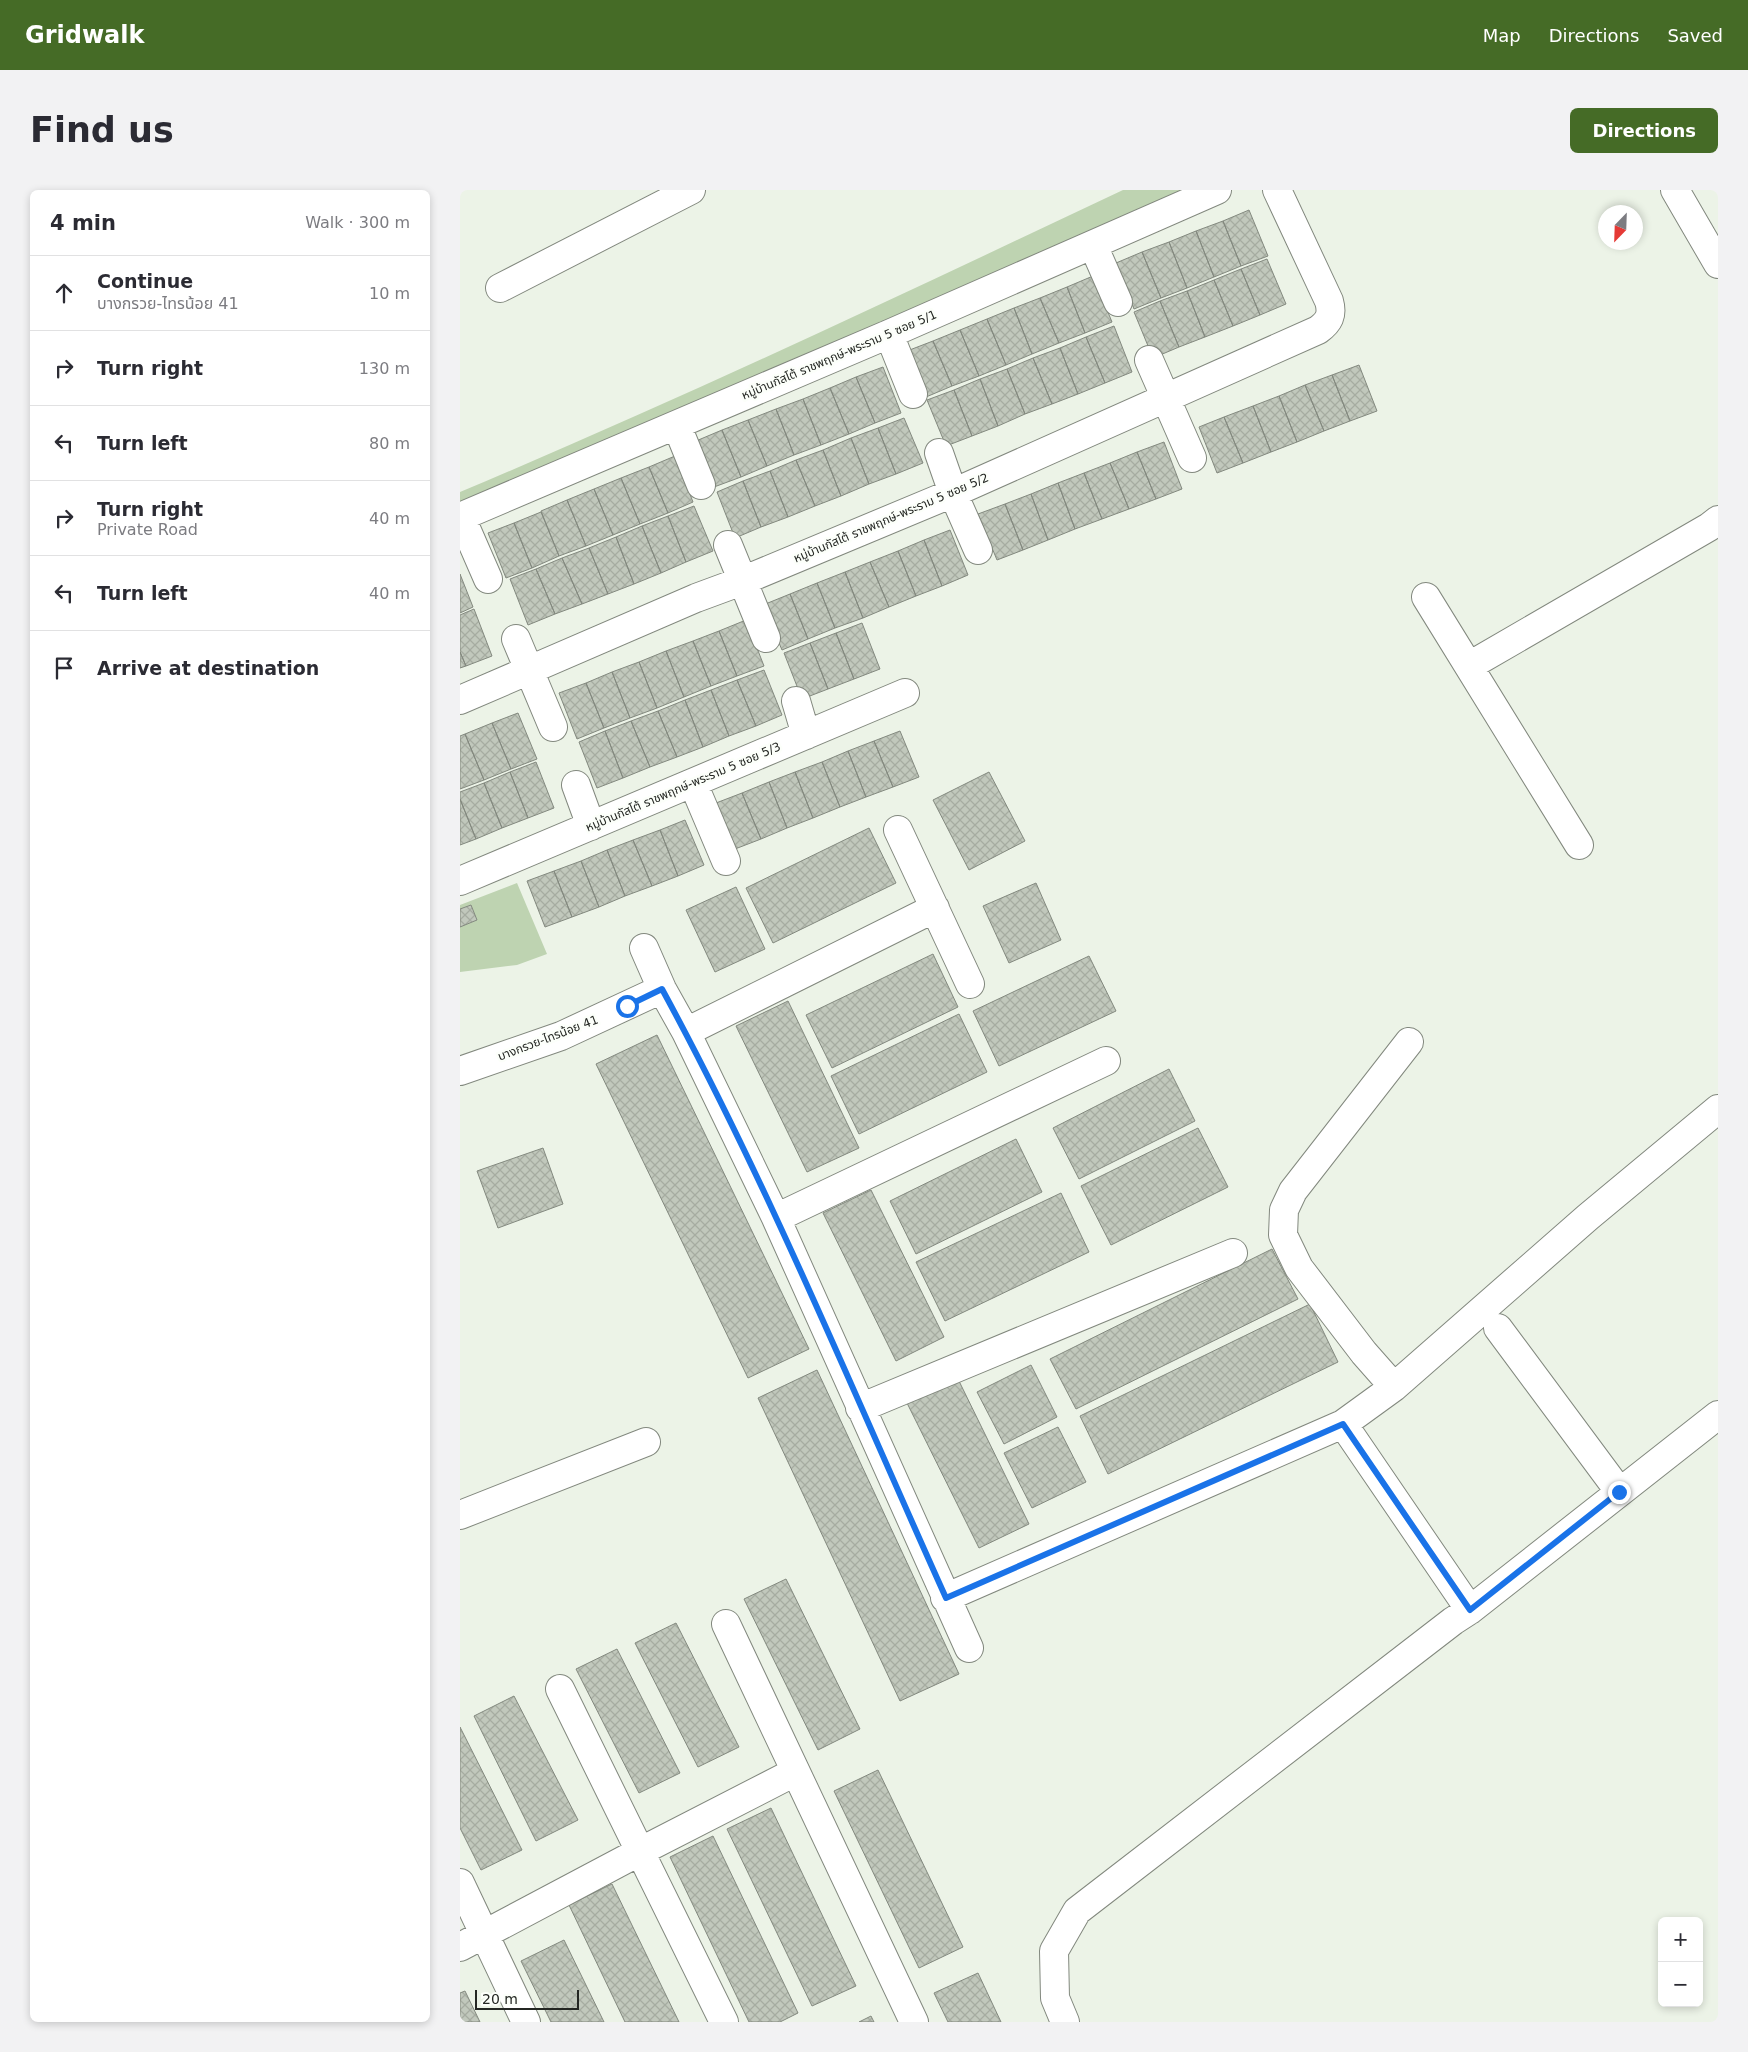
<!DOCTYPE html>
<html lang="en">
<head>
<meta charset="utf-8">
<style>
  body { margin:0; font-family:"DejaVu Sans","Noto Sans Thai",sans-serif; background:#f2f2f3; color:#2b2b33 }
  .controls { position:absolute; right:15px; bottom:15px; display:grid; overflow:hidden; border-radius:8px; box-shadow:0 2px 8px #0003 }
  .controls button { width:45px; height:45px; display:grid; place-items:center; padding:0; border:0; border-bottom:1px solid #e1e1e2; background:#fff; color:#2b2b33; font:25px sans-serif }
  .compass { position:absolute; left:1138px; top:15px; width:45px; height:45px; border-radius:50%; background:#fff; box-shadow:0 2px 8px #0003; rotate:203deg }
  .scale { position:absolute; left:15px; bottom:12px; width:104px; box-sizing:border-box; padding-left:5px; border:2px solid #242723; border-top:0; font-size:14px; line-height:18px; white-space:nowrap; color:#242723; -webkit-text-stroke:4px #fcfffa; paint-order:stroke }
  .stop { position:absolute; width:15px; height:15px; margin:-11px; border:4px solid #1a73e8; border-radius:50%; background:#fff }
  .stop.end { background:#1a73e8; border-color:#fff; box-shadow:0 1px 5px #0008 }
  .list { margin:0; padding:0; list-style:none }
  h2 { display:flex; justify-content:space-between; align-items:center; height:65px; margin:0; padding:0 20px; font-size:21px }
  h2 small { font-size:16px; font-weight:400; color:#7c7c81 }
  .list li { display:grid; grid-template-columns:32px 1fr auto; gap:15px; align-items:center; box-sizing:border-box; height:75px; padding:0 20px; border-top:1px solid #e1e1e2 }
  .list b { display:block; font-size:19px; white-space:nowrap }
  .list p { margin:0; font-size:16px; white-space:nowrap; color:#7c7c81 }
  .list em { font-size:16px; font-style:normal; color:#7c7c81 }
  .icon { flex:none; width:28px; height:28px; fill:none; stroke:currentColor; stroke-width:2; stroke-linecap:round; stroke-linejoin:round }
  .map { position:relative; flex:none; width:1258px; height:1832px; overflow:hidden; border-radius:8px }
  header { display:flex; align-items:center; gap:30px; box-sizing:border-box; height:70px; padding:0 25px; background:#456b26; color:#fff }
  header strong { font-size:24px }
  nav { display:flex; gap:28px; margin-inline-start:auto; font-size:18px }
  .intro { display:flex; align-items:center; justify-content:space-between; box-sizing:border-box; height:120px; padding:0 30px }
  h1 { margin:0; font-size:35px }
  .button { padding:12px 22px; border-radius:8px; background:#456b26; color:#fff; font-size:18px; font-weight:700 }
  main { display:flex; gap:30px; padding:0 30px }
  aside { flex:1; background:#fff; border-radius:8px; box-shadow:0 2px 8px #0003 }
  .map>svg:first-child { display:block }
  .green { fill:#bed3b1 }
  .building { fill:url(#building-cross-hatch); stroke:#83897f }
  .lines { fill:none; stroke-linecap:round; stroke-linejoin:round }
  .minor-casing { stroke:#82887e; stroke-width:30 }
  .minor { stroke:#fff; stroke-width:28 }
  .route { stroke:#1a73e8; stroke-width:6 }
  .labels { text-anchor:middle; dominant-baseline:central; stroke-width:5; stroke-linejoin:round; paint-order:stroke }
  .street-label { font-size:12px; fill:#242723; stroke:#fcfffa }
</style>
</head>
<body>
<header>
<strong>Gridwalk</strong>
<nav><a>Map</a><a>Directions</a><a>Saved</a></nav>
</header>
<div class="intro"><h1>Find us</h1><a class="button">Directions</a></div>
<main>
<aside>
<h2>4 min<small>Walk · 300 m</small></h2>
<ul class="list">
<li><svg class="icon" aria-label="ahead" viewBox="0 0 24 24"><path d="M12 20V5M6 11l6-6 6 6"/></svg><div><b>Continue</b><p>บางกรวย-ไทรน้อย 41</p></div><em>10 m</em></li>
<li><svg class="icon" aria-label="right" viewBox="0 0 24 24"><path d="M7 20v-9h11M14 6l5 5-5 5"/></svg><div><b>Turn right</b></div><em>130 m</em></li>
<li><svg class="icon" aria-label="left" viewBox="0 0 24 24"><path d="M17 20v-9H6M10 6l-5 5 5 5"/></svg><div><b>Turn left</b></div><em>80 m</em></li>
<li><svg class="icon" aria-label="right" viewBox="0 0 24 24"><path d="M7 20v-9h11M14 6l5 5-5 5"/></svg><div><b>Turn right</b><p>Private Road</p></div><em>40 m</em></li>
<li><svg class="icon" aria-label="left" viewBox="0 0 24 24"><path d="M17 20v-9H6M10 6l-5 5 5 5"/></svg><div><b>Turn left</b></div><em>40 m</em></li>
<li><svg class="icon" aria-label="arrive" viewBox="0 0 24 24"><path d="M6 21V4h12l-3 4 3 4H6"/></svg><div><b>Arrive at destination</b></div></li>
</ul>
</aside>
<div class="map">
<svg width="1258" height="1832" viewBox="0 0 1258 1832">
  <defs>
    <pattern id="building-cross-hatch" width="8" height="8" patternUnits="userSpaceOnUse" patternTransform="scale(1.25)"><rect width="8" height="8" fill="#c1c8bc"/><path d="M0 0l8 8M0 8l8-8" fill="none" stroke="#a6aca1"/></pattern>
  </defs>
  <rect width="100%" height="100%" fill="#ecf3e7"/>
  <path class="green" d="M663,0h75l-738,319v-17c224,-94 443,-198 663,-302z
    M57,693l30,71 -30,11 -57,7v-67z"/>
  <path class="building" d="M789,20l19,46 -27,10 -18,-45z
    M763,31l18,45 -27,11 -18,-46z
    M736,41l18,46 -27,11 -18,-46z
    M709,52l18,46 -26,10 -19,-46z
    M682,62l19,46 -27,11 -18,-46z
    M807,69l19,45 -26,11 -19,-46z
    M781,79l19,46 -27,11 -19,-46z
    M633,86l19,46 -27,11 -18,-46z
    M754,90l19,46 -28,11 -18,-46z
    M607,97l18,46 -26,10 -19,-45z
    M727,101l18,46 -26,10 -19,-46z
    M580,108l19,45 -27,11 -18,-46z
    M700,111l19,46 -26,11 -19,-46z
    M554,118l18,46 -26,11 -19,-46z
    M527,129l19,46 -27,11 -19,-46z
    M654,136l18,46 -27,11 -19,-46z
    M500,140l19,46 -27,10 -19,-45z
    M626,147l19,46 -27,11 -18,-46z
    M473,151l19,45 -26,11 -19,-46z
    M600,158l18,46 -26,10 -19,-46z
    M573,168l19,46 -27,10 -18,-45z
    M899,175l18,46 -27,10 -18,-46z
    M423,177l18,46 -26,10 -19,-46z
    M547,179l18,45 -27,12 -18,-47z
    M872,185l18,46 -26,10 -19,-46z
    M396,187l19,46 -26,11 -19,-46z
    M520,189l18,47 -26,10 -18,-46z
    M845,195l19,46 -27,11 -18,-46z
    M370,198l19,46 -28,11 -18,-46z
    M494,200l18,46 -26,10 -19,-46z
    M819,206l18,46 -26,10 -18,-46z
    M343,209l18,46 -27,10 -18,-46z
    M793,216l18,46 -28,11 -19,-46z
    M316,219l18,46 -27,11 -19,-46z
    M764,227l19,46 -26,10 -18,-46z
    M444,228l19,45 -27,11 -18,-46z
    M288,230l19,46 -26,11 -19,-47z
    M418,238l18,46 -27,10 -18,-46z
    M262,240l19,47 -27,10 -18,-46z
    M391,248l18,46 -28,12 -18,-46z
    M704,252l18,47 -26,10 -19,-47z
    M363,260l18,46 -26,10 -19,-46z
    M677,262l19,47 -27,10 -19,-46z
    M215,266l18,46 -25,11 -19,-46z
    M336,270l19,46 -27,11 -18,-46z
    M650,273l19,46 -27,10 -18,-46z
    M189,277l19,46 -28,11 -19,-46z
    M310,281l18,46 -27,10 -18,-46z
    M624,283l18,46 -27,10 -17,-46z
    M161,288l19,46 -27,11 -19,-46z
    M283,291l18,46 -26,11 -18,-46z
    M598,293l17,46 -27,11 -17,-46z
    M134,299l19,46 -27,11 -19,-46z
    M571,304l17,46 -25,10 -18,-46z
    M107,310l19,46 -27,10 -18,-45z
    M545,314l18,46 -26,10 -19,-46z
    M234,316l19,45 -27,11 -18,-46z
    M81,322l18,44 -27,12 -18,-45z
    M208,326l18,46 -25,11 -19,-47z
    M54,333l18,45 -26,10 -18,-45z
    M182,336l19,47 -27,11 -18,-47z
    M490,340l18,45 -26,11 -18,-46z
    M156,347l18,47 -26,10 -19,-46z
    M464,350l18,46 -26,10 -18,-45z
    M129,358l19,46 -26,10 -20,-46z
    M438,361l18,45 -27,11 -19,-45z
    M102,368l20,46 -27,10 -19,-45z
    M410,372l19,45 -26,11 -18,-46z
    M76,379l19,45 -27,11 -18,-46z
    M385,382l18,46 -28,10 -18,-45z
    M0,384l13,33 -13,6z
    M357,393l18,45 -27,11 -18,-45z
    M330,404l18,45 -26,11 -19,-45z
    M14,419l18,47 -26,10 -6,-14v-37z
    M286,430l18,46 -27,10 -18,-45z
    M402,433l18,46 -26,10 -18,-46z
    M259,441l18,45 -26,10 -18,-45z
    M376,443l18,46 -26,10 -18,-46z
    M233,451l18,45 -27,11 -18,-46z
    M350,453l18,46 -26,10 -18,-46z
    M206,461l18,46 -27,11 -18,-46z
    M0,462l6,14 -6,2z
    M179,472l18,46 -27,10 -18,-46z
    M304,480l18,45 -26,11 -19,-46z
    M152,482l18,46 -26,10 -18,-45z
    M277,490l19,46 -27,10 -18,-46z
    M126,493l18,45 -27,11 -18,-46z
    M251,500l18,46 -26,11 -18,-47z
    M225,510l18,47 -26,10 -19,-46z
    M198,521l19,46 -27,10 -19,-46z
    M58,523l19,46 -26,10 -19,-46z
    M171,531l19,46 -27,11 -18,-47z
    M32,533l19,46 -27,11 -19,-46z
    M145,541l18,47 -26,10 -18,-46z
    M440,541l19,46 -26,10 -19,-46z
    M5,544l19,46 -24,9v-53z
    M414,551l19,46 -27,10 -18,-46z
    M388,561l18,46 -26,10 -18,-45z
    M76,572l18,46 -26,10 -18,-46z
    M362,572l18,45 -27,11 -18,-46z
    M50,582l18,46 -26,10 -18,-45z
    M335,582l18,46 -26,10 -18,-46z
    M529,582l36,69 -56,29 -36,-70z
    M309,592l18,46 -26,11 -19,-46z
    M24,593l18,45 -26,11 -16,-40v-7z
    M282,603l19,46 -26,10 -19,-46z
    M0,609l16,40 -16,6z
    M225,630l19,45 -26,11 -18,-46z
    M409,638l27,55 -123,60 -27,-55z
    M200,640l18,46 -26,10 -19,-46z
    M173,650l19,46 -27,10 -18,-46z
    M147,660l18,46 -26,11 -18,-46z
    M121,671l18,46 -27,10 -18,-46z
    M94,681l18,46 -27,10 -18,-46z
    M576,693l25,57 -52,23 -26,-57z
    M276,697l29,62 -50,23 -29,-62z
    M11,715l6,15 -17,7v-18z
    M473,764l25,53 -126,61 -26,-53z
    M629,766l27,55 -117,55 -26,-55z
    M328,811l71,147 -52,24 -71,-146z
    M499,824l28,58 -128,62 -28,-58z
    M197,845l152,314 -61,29 -152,-314z
    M709,879l26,52 -116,58 -26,-51z
    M738,938l30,59 -117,58 -30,-59z
    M556,949l26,53 -126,62 -26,-53z
    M83,958l20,56 -65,24 -21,-57z
    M411,1000l73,147 -48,24 -73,-148z
    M601,1003l28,59 -144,69 -29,-59z
    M812,1059l26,50 -222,110 -26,-50z
    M850,1114l28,58 -230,112 -28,-58z
    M571,1175l26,52 -53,27 -27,-52z
    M357,1180l142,304 -59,27 -142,-303z
    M498,1189l71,145 -50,24 -72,-145z
    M598,1237l28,55 -54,26 -28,-55z
    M326,1389l74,150 -42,21 -74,-151z
    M216,1433l63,124 -41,20 -63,-124z
    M157,1459l63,124 -41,20 -63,-124z
    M54,1506l64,124 -42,21 -62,-125z
    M0,1537l62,123 -41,20 -21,-42z
    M418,1580l85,177 -44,21 -85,-177z
    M311,1618l85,178 -44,20 -85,-177z
    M253,1646l85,177 -18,9h-31l-79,-165z
    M152,1694l67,138h-54l-56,-117z
    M104,1750l40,82h-53l-30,-61z
    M518,1783l23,49h-53l-14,-29z
    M5,1801l15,31h-20v-29z
    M411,1826l3,6h-15z"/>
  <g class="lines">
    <g class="minor-casing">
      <path id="minor" d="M1215,0l43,74
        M633,55l25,57
        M40,98l191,-98
        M429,144l24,60
        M689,170l43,98
        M217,236l24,59
        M479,263l14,40 25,57
        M0,327l429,-183 328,-144
        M1,327l27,62
        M268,355l38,93
        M966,407l153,248
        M56,449l37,88
        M1009,476l240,-139 9,-7
        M0,510l236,-102 46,-17 211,-88 365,-163c11,-8 15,-15 11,-29l-52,-111
        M336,511l10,34
        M233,593l33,78
        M116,595l15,41
        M438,640l72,154
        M0,691l445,-188
        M184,758l18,41 24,43 90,186 193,430
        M226,842l249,-124
        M0,881l101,-35 101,-47
        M316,1028l330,-157
        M1038,1138l121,163
        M934,1197l-30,-34 -65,-85 -16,-33 1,-25 9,-19 116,-149
        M400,1218l373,-155
        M883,1234l127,186
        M0,1325l186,-73
        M485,1408l398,-174 51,-37 194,-170 130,-108
        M266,1434l188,398
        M100,1499l164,333
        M0,1693l66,139
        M0,1757l181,-96 154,-79
        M605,1832l-10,-24 -1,-47 23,-40 376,-290 17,-11 248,-195"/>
    </g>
    <use href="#minor" class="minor"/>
  </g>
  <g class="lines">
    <path class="route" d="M167,816l35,-17c107,197 192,405 284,609l397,-174 127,186 149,-118"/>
  </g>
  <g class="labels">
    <g class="street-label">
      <text transform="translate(379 165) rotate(-23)">หมู่บ้านกัสโต้ ราชพฤกษ์-พระราม 5 ซอย 5/1</text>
      <text transform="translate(431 328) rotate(-23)">หมู่บ้านกัสโต้ ราชพฤกษ์-พระราม 5 ซอย 5/2</text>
      <text transform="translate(223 597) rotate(-23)">หมู่บ้านกัสโต้ ราชพฤกษ์-พระราม 5 ซอย 5/3</text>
      <text transform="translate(88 848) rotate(-21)">บางกรวย-ไทรน้อย 41</text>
    </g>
  </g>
</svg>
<div class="controls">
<button>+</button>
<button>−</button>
</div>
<svg class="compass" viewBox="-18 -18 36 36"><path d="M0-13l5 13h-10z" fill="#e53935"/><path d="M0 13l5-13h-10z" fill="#7c7c81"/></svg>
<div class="scale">20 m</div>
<div class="stop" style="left:167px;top:816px"></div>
<div class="stop end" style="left:1159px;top:1302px"></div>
</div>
</main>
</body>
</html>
